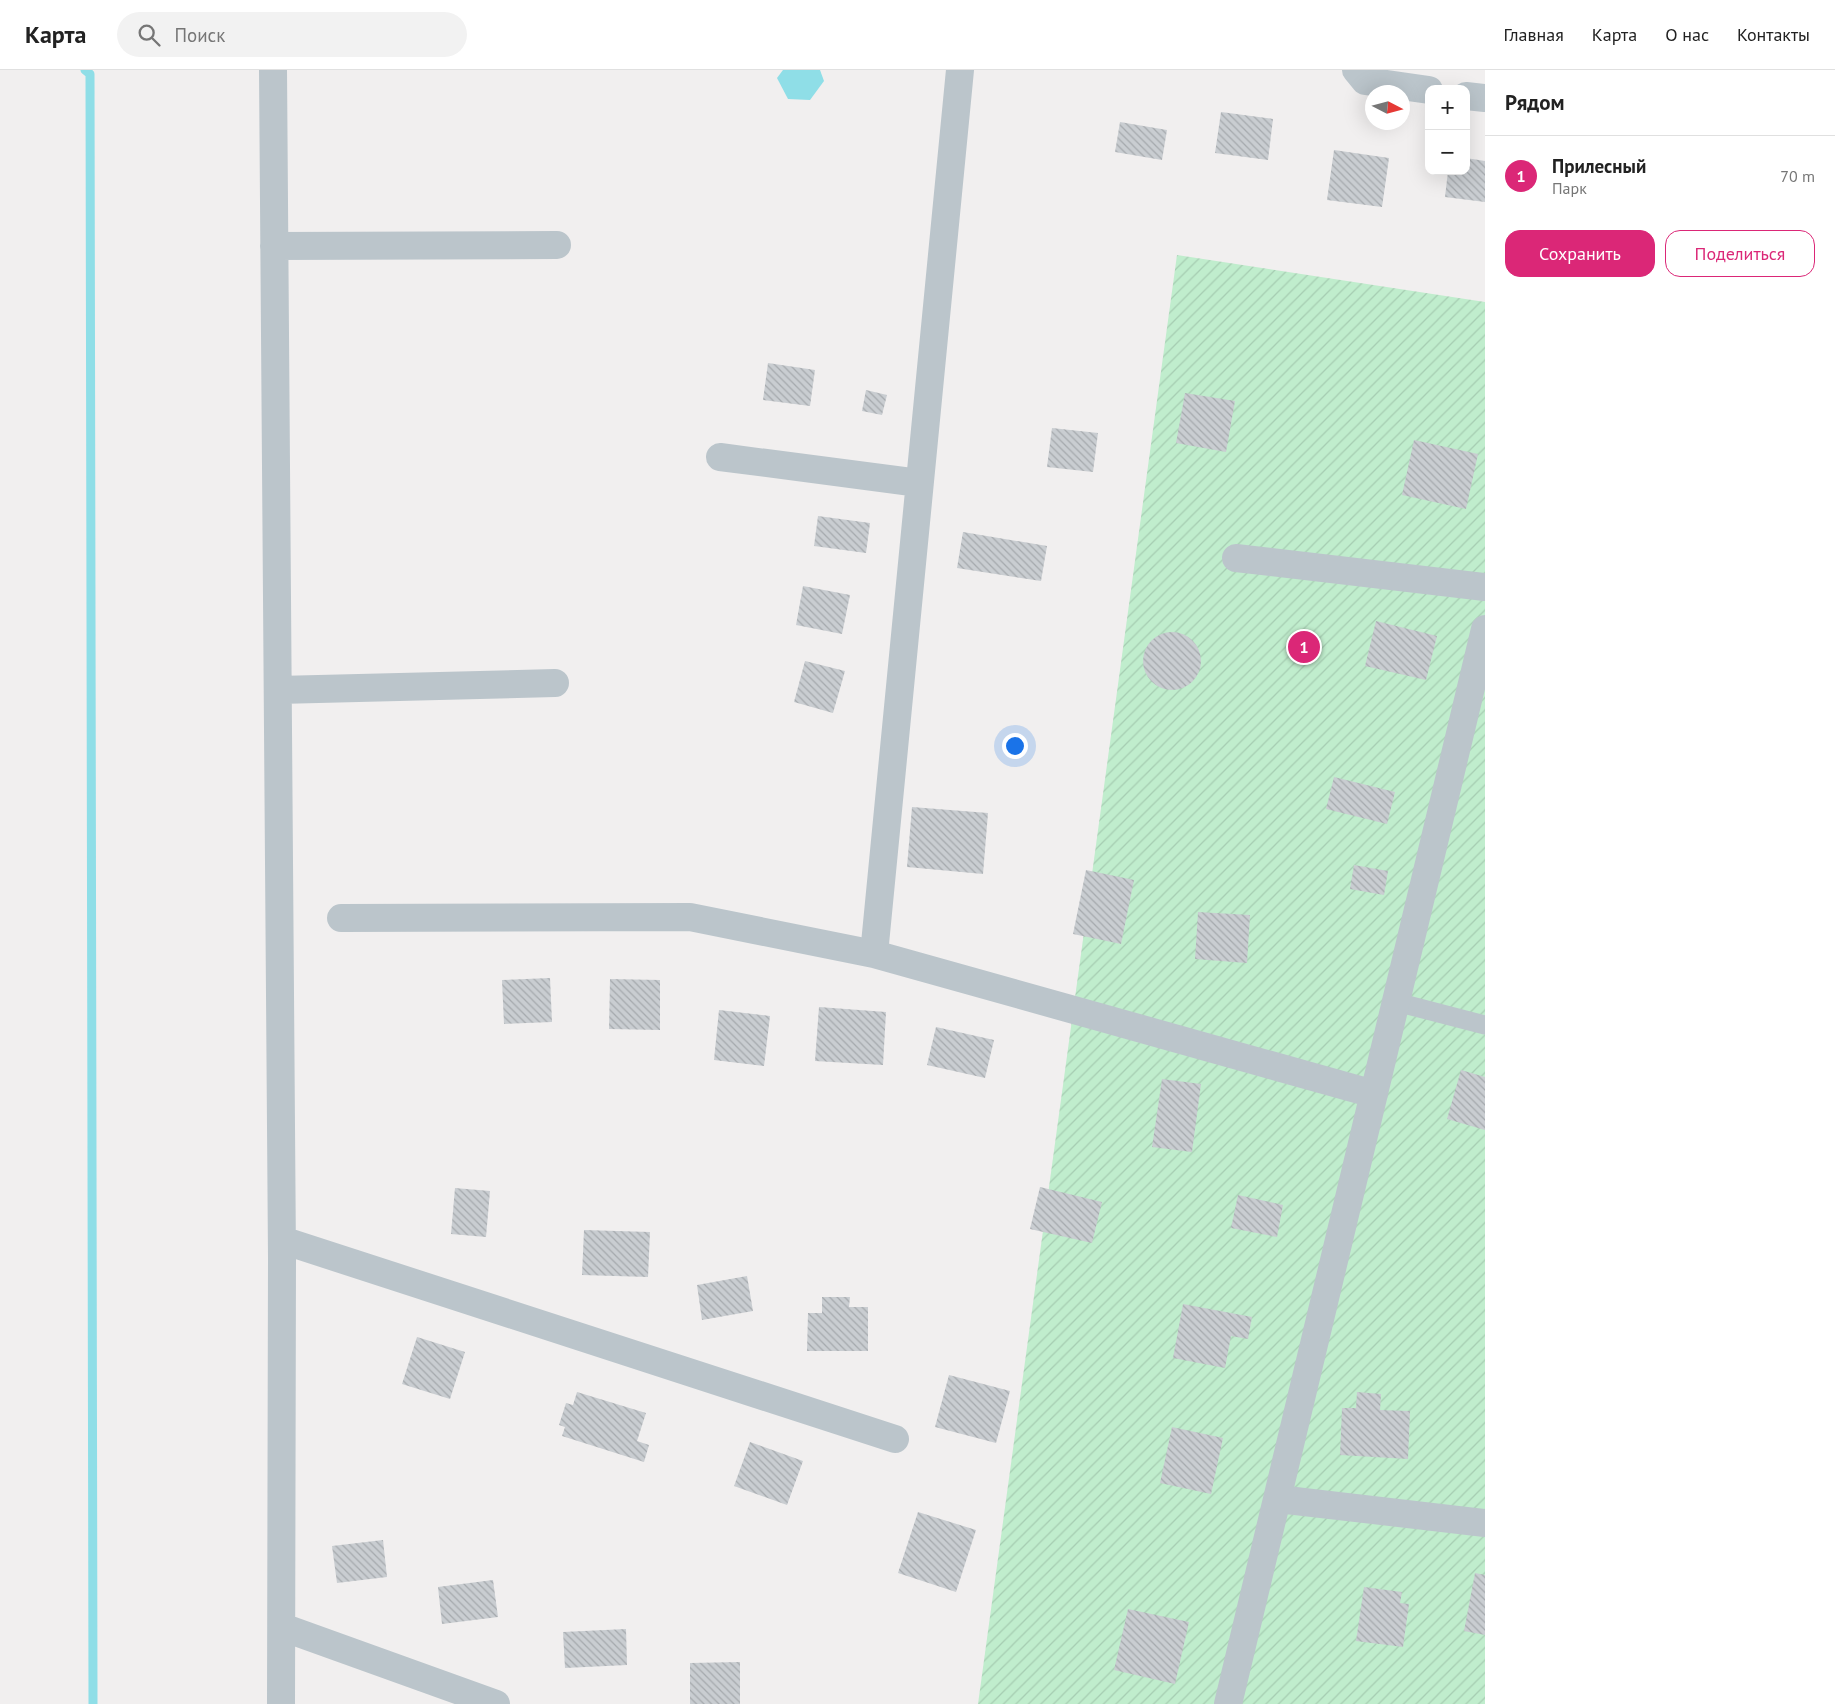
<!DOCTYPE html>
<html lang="ru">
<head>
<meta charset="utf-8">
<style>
  body { margin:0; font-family:"PT Sans",sans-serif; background:#f2f2f2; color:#222 }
  .controls { position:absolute; right:15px; top:15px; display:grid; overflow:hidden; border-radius:10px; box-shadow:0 5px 20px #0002 }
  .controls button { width:45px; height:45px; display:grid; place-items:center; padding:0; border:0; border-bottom:1px solid #e0e0e0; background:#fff; color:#222; font:25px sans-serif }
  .compass { position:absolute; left:1365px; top:15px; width:45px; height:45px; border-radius:50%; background:#fff; box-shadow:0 5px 20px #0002; rotate:96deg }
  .you { position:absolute; left:1014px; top:675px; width:18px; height:18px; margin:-12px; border:4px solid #fff; border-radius:50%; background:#1a73e8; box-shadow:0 0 0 8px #1a73e833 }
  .badge { display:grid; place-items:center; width:32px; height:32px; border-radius:50%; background:#db2777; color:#fff; font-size:16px; font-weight:700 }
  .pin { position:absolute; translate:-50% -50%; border:2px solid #fff; box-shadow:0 1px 5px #0006 }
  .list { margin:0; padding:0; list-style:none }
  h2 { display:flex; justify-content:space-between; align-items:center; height:65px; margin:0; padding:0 20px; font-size:21px }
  h2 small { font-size:16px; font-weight:400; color:#767676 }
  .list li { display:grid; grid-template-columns:32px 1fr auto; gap:15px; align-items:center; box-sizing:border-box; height:80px; padding:0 20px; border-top:1px solid #e0e0e0 }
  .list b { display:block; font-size:19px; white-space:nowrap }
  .list p { margin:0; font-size:16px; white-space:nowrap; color:#767676 }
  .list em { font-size:16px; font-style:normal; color:#767676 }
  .actions { display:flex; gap:10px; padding:15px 20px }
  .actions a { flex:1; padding:11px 0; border:1px solid #db2777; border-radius:15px; text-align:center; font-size:18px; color:#db2777 }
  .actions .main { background:#db2777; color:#fff }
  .icon { flex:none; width:28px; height:28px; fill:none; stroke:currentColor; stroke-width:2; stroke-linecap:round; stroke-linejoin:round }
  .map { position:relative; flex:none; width:1485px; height:1634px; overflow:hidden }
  header { display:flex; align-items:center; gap:30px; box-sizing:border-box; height:70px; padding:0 25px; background:#fff; border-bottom:1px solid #e0e0e0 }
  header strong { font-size:24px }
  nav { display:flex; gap:28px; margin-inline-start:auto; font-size:18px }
  .search { width:350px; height:45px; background:#f2f2f2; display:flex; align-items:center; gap:12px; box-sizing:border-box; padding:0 18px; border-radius:28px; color:#767676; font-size:19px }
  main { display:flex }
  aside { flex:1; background:#fff }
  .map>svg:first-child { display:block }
  .garden { fill:url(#garden-furrows) }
  .water { fill:#8fdee7 }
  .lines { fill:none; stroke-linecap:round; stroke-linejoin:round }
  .stream { stroke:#8fdee7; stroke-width:9 }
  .building { fill:url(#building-back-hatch) }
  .service { stroke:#bbc5cb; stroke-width:19 }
  .minor { stroke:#bbc5cb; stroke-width:28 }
</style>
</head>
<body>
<header>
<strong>Карта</strong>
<div class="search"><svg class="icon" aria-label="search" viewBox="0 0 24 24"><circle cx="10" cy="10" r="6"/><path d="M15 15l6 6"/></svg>Поиск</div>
<nav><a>Главная</a><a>Карта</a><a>О нас</a><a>Контакты</a></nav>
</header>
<main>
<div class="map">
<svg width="1485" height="1634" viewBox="0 0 1485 1634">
  <defs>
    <pattern id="garden-furrows" width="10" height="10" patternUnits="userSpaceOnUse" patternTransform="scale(1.25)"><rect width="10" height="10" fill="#c0edcd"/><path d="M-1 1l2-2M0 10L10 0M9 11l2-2" fill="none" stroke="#a6cdb2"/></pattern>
    <pattern id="building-back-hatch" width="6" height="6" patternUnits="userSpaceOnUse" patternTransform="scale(1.25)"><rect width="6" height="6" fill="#c9cdd1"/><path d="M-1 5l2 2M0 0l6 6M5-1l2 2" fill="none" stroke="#a5a9ad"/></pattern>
  </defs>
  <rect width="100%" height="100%" fill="#f1efef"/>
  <path class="garden" d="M1177,185l308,47v1402h-507z"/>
  <path class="water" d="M783,0h37l4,11 -14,19 -22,-1 -11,-21z"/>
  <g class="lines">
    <path class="stream" d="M85,0l5,4 3,1630"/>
  </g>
  <path class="building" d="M1221,42l52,7 -5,41 -53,-7z
    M1120,52l47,8 -5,30 -47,-8z
    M1334,80l55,8 -7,49 -55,-7z
    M1466,88l19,3v41l-40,-5 3,-26h18z
    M768,293l47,7 -5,36 -47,-6z
    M866,320l21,5 -5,20 -20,-4z
    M1185,323l50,8 -9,51 -50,-9z
    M1052,358l46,5 -5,39 -46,-5z
    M1414,370l64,14 -12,55 -64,-14z
    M818,446l52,7 -4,30 -52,-7z
    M963,462l84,14 -6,35 -84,-13z
    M803,516l47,9 -8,39 -46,-9z
    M1376,551l61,15 -11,44 -61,-14z
    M1143 591a29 29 0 1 1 58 0a29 29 0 1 1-58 0Z
    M805,591l40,10 -12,42 -39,-11z
    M1334,707l61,15 -8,32 -61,-15z
    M912,737l76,6 -5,61 -76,-7z
    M1354,795l34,6 -4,24 -34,-6z
    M1086,800l48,10 -13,64 -48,-10z
    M1198,842l52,3 -3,48 -52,-4z
    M550,908l2,44 -48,2 -2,-44z
    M610,909l50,1v50l-51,-1z
    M819,937l67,5 -3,53 -68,-4z
    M719,940l51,6 -6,50 -50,-6z
    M936,957l58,13 -9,38 -58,-13z
    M1461,1000l24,7v53l-38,-11z
    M1162,1009l39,5 -9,68 -40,-5z
    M1040,1117l62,15 -10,41 -62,-14z
    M455,1118l35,3 -4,46 -35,-3z
    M1238,1125l45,10 -6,32 -46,-9z
    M584,1160l66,2 -2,45 -66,-2z
    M747,1206l6,35 -51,9 -5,-35z
    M822,1227h28l-1,10h19v44h-61l1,-38h14z
    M1183,1234l69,13 -4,22 -17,-3 -6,32 -52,-10z
    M417,1267l48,15 -15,47 -48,-15z
    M949,1305l61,16 -14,52 -61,-16z
    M577,1322l69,21 -9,28 12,4 -5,17 -82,-26 3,-9 -6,-2 7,-22 7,2z
    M1357,1322l24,2 -1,16 30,1 -2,48 -68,-4 2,-47h14z
    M1172,1357l51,11 -12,56 -51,-11z
    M750,1372l53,19 -16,44 -53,-19z
    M918,1442l58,18 -20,62 -58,-19z
    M383,1470l4,37 -50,6 -5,-37z
    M1475,1503l10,2v60l-21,-4z
    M493,1510l5,37 -56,7 -4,-37z
    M1364,1517l38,5 -2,11 9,1 -6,43 -47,-6z
    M1128,1539l61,13 -14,62 -61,-14z
    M626,1559l1,36 -62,3 -2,-36z
    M740,1592v42h-50v-41z"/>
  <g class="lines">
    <path class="service" d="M1396,932l89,23"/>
    <path class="minor" d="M273,0l9,1188 -1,446
      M1356,0l9,11 64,9
      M1466,26l19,2
      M274,176l283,-1
      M720,387l199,26
      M1236,488l249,29
      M278,620l277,-7
      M341,848l349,-1 184,37 500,140
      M874,884l86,-884
      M282,1170l613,199
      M1278,1429l207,24
      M282,1557l214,77
      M1228,1634l257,-1075"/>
  </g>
</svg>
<div class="controls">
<button>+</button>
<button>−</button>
</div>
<svg class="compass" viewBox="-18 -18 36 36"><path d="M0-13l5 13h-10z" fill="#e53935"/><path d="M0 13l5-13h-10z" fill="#767676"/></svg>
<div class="you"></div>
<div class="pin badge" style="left:1304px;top:577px">1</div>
</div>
<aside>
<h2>Рядом<small></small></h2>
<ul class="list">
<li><span class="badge">1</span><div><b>Прилесный</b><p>Парк</p></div><em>70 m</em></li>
</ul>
<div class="actions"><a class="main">Сохранить</a><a>Поделиться</a></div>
</aside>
</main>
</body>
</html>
